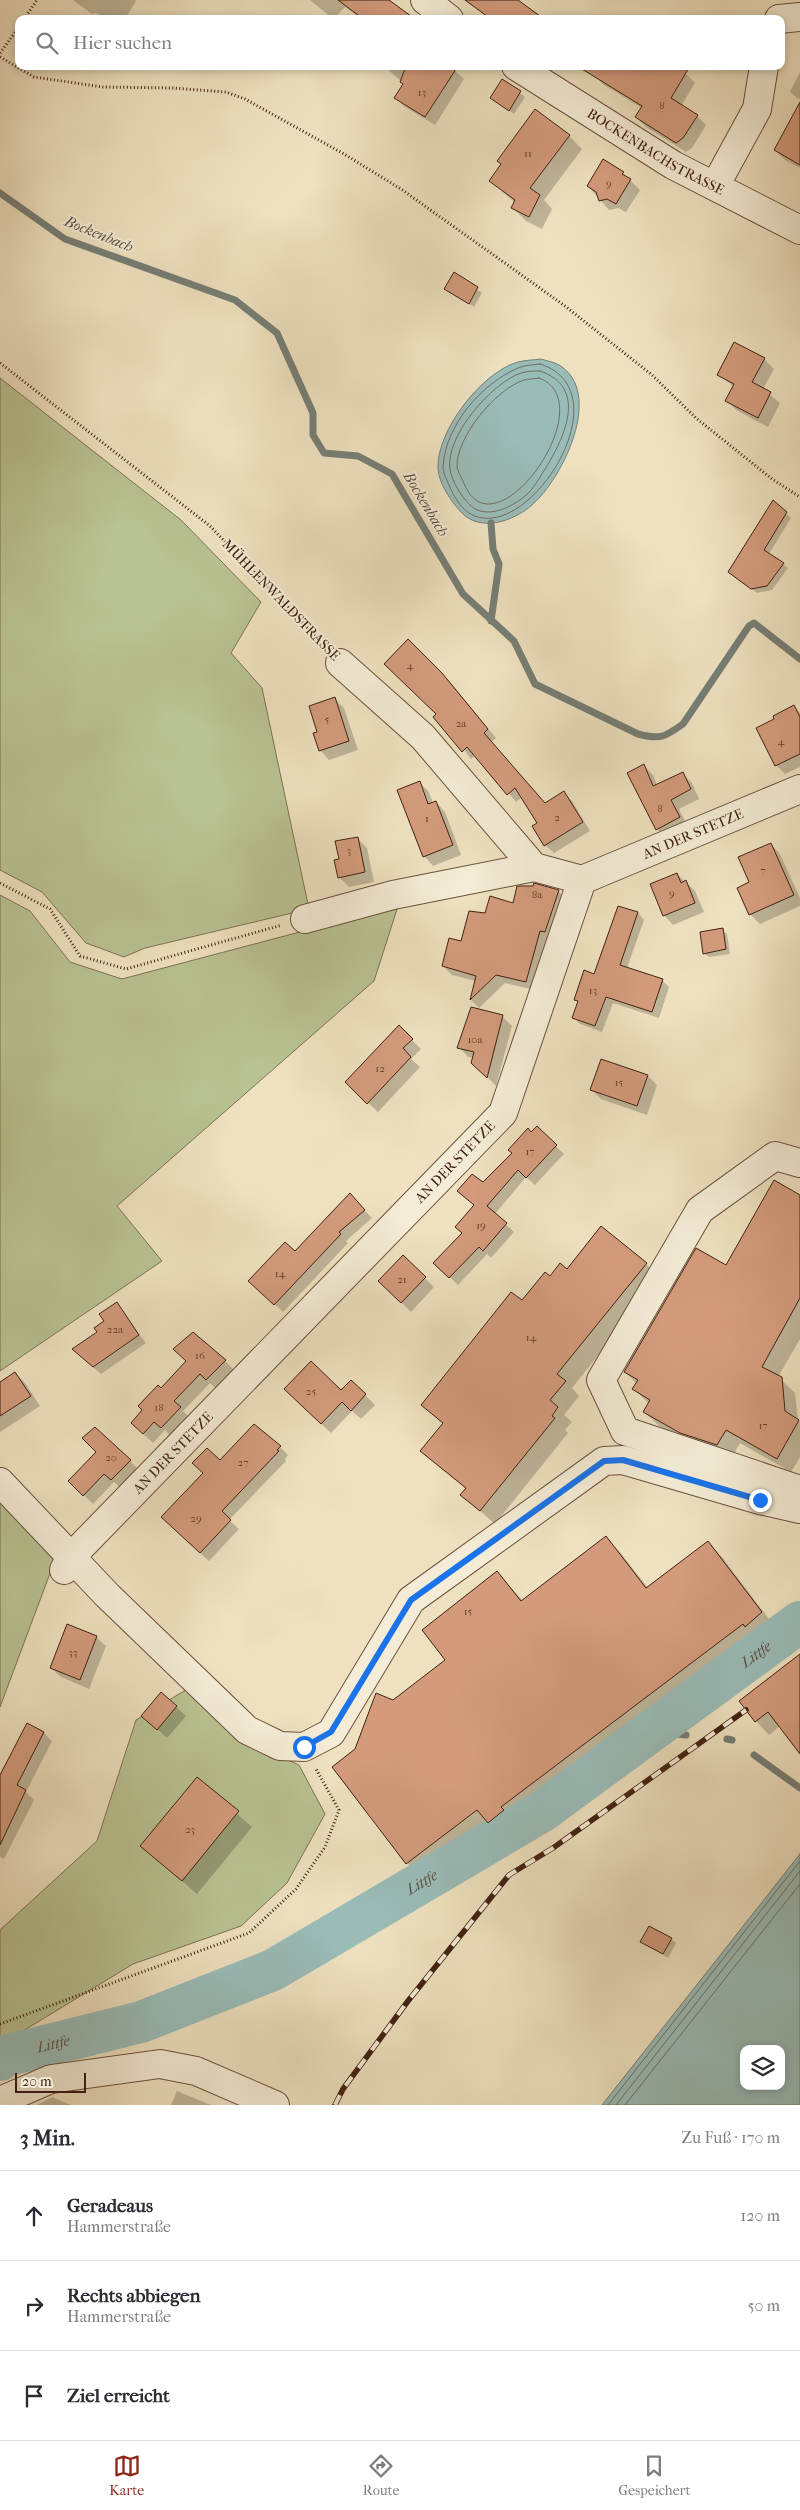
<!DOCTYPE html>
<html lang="de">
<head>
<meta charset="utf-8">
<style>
  body { margin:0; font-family:"IM FELL French Canon",serif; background:#f7f7f7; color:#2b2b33 }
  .controls { position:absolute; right:15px; bottom:15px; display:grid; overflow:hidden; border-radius:10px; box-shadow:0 2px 8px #0003 }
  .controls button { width:45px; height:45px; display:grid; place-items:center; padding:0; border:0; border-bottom:1px solid #e1e1e2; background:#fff; color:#2b2b33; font:25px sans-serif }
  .scale { position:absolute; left:15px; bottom:12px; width:71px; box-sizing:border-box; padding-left:5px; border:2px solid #412111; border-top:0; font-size:14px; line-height:18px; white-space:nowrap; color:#412111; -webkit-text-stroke:4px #f4ecd6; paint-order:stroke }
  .stop { position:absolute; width:15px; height:15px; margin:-11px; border:4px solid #1a73e8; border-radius:50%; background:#fff }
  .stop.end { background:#1a73e8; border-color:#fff; box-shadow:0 1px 5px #0008 }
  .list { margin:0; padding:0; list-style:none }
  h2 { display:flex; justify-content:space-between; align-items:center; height:65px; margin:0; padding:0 20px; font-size:21px }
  h2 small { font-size:16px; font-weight:400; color:#7c7c81 }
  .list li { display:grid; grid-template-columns:32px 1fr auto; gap:15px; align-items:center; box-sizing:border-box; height:90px; padding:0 20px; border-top:1px solid #e1e1e2 }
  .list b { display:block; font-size:19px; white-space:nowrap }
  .list p { margin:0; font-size:16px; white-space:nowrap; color:#7c7c81 }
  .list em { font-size:16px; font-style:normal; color:#7c7c81 }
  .icon { flex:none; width:28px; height:28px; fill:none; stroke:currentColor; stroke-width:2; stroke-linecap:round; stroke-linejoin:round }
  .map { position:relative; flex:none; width:800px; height:2105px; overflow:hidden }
  .search { position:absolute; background:#fff; box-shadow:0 2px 8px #0003; left:15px; right:15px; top:15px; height:55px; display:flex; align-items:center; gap:12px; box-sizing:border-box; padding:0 18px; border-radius:10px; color:#7c7c81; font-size:19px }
  .sheet { height:335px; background:#fff }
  nav { display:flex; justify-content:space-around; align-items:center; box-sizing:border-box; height:70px; border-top:1px solid #e1e1e2; background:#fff; font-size:14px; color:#7c7c81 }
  nav a { display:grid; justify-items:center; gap:2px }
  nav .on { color:#8f2418 }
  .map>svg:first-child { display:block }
  .green { fill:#b9c292; stroke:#7d7252 }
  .water { fill:#9abcb8; stroke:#767e75; fill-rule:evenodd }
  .shadow { fill:#0003 }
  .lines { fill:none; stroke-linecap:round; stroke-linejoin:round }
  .shore { stroke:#6e6e64; stroke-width:1 }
  .stream { stroke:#767e75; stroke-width:7 }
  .river { stroke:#9abcb8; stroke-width:42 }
  .building { fill:#d39b7c; stroke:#412111 }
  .minor-casing { stroke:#6c513d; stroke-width:30 }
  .path { stroke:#412111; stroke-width:3; stroke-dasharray:1 2.5; stroke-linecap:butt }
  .minor { stroke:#f4ecd6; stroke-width:28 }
  .rail-casing { stroke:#412111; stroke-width:5.5 }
  .rail { stroke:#f4ecd6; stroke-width:4; stroke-dasharray:11; stroke-linecap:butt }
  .route { stroke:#1a73e8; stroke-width:6 }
  .labels { text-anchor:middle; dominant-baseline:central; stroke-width:4; stroke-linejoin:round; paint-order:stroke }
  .number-label { font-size:11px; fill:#66402c }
  .street-label { font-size:14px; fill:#412111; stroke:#f4ecd6 }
  .water-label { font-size:15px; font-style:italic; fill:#5c5043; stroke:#f4ecd6 }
</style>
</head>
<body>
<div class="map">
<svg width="800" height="2105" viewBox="0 0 800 2105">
  <rect width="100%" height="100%" fill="#eee1c0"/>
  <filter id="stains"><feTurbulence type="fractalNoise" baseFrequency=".004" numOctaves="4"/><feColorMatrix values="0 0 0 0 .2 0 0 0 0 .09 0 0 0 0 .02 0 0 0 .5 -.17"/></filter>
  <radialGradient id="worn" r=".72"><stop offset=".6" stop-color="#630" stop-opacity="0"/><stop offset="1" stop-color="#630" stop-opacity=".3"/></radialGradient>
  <path class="green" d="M0,378l181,142 80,82 -30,51 31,35 47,221 -164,39 -21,9 -38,-14 -44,-51 -42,-22z
    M0,895l30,16 40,51 52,17 276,-73 -24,75 -257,225 45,55 -162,110z
    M0,1501l55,59 -55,147z
    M189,1688l97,71 13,6 26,49 -38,69 -46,43 -108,38 -133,81v-115l97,-89 39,-121z"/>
  <path class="water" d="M541,359c6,2 13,3 18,6 46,28 3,114 -27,140 -18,16 -52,28 -71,7 -10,-11 -22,-28 -23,-43 -2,-38 44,-97 80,-107 8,-2 16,-2 23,-3z
    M800,1853v252h-198l198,-251zM744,2049h37v37h-37z"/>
  <path class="shadow" d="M73,0h62l1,1 -11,18h-20l-9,-6 -4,1z
    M310,0h77l22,19h-47l-17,-12 -12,12z
    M464,0h52l26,19h-52z
    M384,66h65l15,13 -29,46 -30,-18 -9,-9 8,-14z
    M800,72v28l-10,-8z
    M685,73l10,10 -14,23 16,10 9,9 -14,23 -6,4 -40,-25 -10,-10 6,-9 -38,-23 -10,-10z
    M503,81l22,16 -11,17 -22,-16z
    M800,119v49l-15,-8 -10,-10z
    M569,136l13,13 -38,51 8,9 -10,20 -16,-8 -13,-13 2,-5 -24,-22z
    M623,173l17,17 -14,22 -8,-4 -9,2 -21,-24z
    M454,274l28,19 -8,14 -28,-18z
    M764,359l10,10 -11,20 17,14 -12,24 -32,-17 -9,-10 7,-13 -16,-13z
    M774,502l17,16 -22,36 19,14 -16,22 -15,3 -23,-17z
    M408,641l43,42 45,55 -5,4 55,62 17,-11 9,8 18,30 -36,22 -9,-8 -6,-22 -17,-26 -6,5 -40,-47 -5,4 -33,-45z
    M335,699l9,9 14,42 -29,10 -9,-10 -1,-18z
    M794,706l6,7v54l-15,7 -9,-9v-46z
    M644,766l9,9 4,10 25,-11 10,9 7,16 -20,10 9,18 -22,12 -9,-10z
    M420,783l9,9 4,11 3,-1 9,10 16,43 -28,11 -9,-10z
    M357,838l10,10 7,34 -25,5 -10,-10 1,-17z
    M771,844l9,10 20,44v8l-40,18 -10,-10 1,-31z
    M677,874l18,17 9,21 -31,13 -9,-10z
    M558,891l9,9 -32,90 -30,-7 -26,25 -8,-8 5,-19 -24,-6 -9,-9 43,-51z
    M619,907l19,6 6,7 -17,48 35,12 7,7 -10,31 -46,-15 -11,29 -22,-8 -6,-6 5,-15 -4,-4 20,-23z
    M722,930l5,4 3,20 -21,3 -5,-4z
    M502,1016l10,10 -16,60 -23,-24 1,-4 -6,-1 -9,-10z
    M399,1027l22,22 -10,10 9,8 -42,45 -32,-30z
    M602,1060l46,16 9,9 -10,30 -46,-16 -10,-10z
    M537,1128l27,26 -29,31 -9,-8 -31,37 19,18 -23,26 -4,-4 -29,31 -15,-14 32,-65 -8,-7z
    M800,1196v143l-22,38 17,16 3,27 2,2v35l-9,15 -51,-29 -9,16 -35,-12 -37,-21 -14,-14 4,-8 -15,-15 3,-5 -12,-12 102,-105z
    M358,1203l14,15 -26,23 2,2 -65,69 -33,-31 45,-29z
    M403,1257l31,30 -23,25 -31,-31z
    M646,1264l14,14 -88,110 7,8 -15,19 8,7 -7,8 3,3 -73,91 -33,-29 4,-6 -44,-38 21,-27 -21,-19 101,-103 27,-24z
    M116,1304l30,39 -45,31 -28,-24 25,-18z
    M225,1361l9,9 -18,19 -6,-6 -27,28 6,6 -18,20 -6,-7 -12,13 -11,-10 20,-43z
    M15,1373l10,10 15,23 -40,26v-48z
    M351,1381l24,24 -14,14 -9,-8 -21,22 -36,-34 46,-7z
    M280,1447l8,8 -3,4 1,2 -57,59 10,9 -30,32 -38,-35 49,-64z
    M130,1461l9,9 -18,18 -7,-6 -21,22 -24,-23z
    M606,1538l14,14 28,36 60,-45 14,14 53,70 -15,13 -2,-2 -243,184 2,3 -14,11 -12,-11 -70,53 -14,-15 -73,-96 22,-17 37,-49 54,-41 50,-87 26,28z
    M96,1637l10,9 -17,43 -28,-12 -10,-9z
    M800,1656v94l-20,-24 -11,9 -13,-14z
    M176,1707l10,9 -19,22 -24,-22z
    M44,1733l8,8 -26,51 8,8 -30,59 -4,-2v-79z
    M197,1779l55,48 -55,67 -55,-48z
    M671,1939l5,4 -8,15 -26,-16z
    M177,2091l34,14h-40z
    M52,2097l19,8h-34z"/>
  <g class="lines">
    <path class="shore" d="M540,364c87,27 -14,185 -71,149 -9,-6 -16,-18 -20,-28 -2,-5 -6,-12 -6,-18 2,-41 38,-83 75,-99 6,-3 15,-3 22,-4z
      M540,371c47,16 26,63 7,95 -6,9 -13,23 -22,30 -14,12 -40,24 -55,9 -9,-9 -18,-23 -20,-36 -5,-33 42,-86 71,-96 6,-2 13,-2 19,-2z
      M539,378c58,21 -19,143 -60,124 -8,-4 -13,-13 -16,-21 -2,-4 -5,-9 -6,-14 -1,-30 39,-78 67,-87 4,-1 10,-1 15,-2z
      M608,2105l192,-244
      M616,2105l184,-234
      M625,2105l175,-221"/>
    <path class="stream" d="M0,193l65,46 170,61 42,33 36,80v22l11,18 34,3 34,18 71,120 51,47 21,43 103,50c22,6 27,3 45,-10l66,-98 5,-3 46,36
      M491,621l8,-57 -6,-15 -2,-26
      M652,1731l34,4
      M727,1739l5,1
      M754,1755l46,33"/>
    <path class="river" id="s1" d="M0,2060l5,-4 136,-34 132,-52 268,-158 259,-190"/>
  </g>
  <path class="building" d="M338,0h51l26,19h-52z
    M465,0h53l26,19h-53z
    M406,66h52l-33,51 -31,-19 9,-14 -3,-2z
    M577,66h113l-19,32 27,17 -15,23 -7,5 -41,-26 7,-11z
    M502,79l19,12 -12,20 -19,-13z
    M800,102v63l-26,-15z
    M535,109l35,26 -40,53 10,7 -11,22 -18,-9 4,-8 -26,-19 12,-17 -4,-3z
    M603,159l21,13 -2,2 9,5 -15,25 -9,-5 -8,2 -3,-9 -9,-6z
    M454,272l24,15 -9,17 -25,-15z
    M734,342l31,16 -13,24 19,10 -13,26 -33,-17 9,-17 -17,-9z
    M773,500l14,12 -23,38 20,13 -17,23 -16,3 -23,-17z
    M408,639l34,34 46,56 -4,4 61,70 19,-12 19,31 -39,24 -12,-20 5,-3 -22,-35 -8,7 -40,-48 -5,5 -29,-35 3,-3 -52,-50z
    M335,697l14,44 -30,10 -6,-18 4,-1 -8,-26z
    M794,705l6,12v37l-25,12 -19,-38 18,-9 -1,-3z
    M644,764l9,22 30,-14 8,17 -20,11 9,17 -24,13 -29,-57z
    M420,781l8,23 8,-3 17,44 -30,12 -26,-67z
    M358,837l7,35 -27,6 -4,-18 5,-1 -4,-18z
    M771,843l23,52 -45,20 -12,-27 12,-6 -11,-25z
    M677,873l4,10 5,-3 9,23 -32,13 -13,-32z
    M534,883l25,7 -14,42 -5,-1 -14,51 -30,-7 -26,25 6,-24 -34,-10 7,-28 12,3 8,-30 16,2 5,-17 23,7 4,-17h16z
    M618,906l20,6 -18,53 43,14 -11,33 -46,-15 -11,29 -23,-8 6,-17 -4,-1 10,-30 10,4z
    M723,928l3,21 -23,5 -3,-22z
    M471,1007l32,8 -16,63 -16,-15 3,-11 -17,-4z
    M399,1025l14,14 -10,9 8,9 -44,47 -22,-22z
    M601,1059l47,16 -11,31 -47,-16z
    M537,1126l20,19 -31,33 -8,-8 -31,36 20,17 -24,28 -4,-4 -30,31 -16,-15 29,-30 -7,-6 19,-22 -17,-14 15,-17 11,8 29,-29 -4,-3 20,-22 3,4z
    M774,1180l26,15v103l-38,69 20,10 3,34 14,9 -22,39 -51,-29 -9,15 -37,-12 -37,-21 7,-12 -18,-11 6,-9 -14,-8 72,-124 30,17z
    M350,1193l15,17 -26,22 2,2 -67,71 -26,-24 37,-39 10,9z
    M601,1226l46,37 -90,111 9,7 -16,19 8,7 -6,9 3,2 -75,93 -20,-16 6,-7 -46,-37 23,-28 -22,-18 90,-113 11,8 23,-28 5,4 10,-13 7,6z
    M403,1255l23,22 -25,26 -23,-22z
    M117,1302l22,33 -46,32 -21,-18 25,-17 -3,-4 10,-7 -5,-7z
    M193,1332l33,28 -20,20 -6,-6 -26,27 7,6 -20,21 -7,-6 -11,12 -12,-11 11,-13 -4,-4 20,-21 3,3 25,-27 -13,-12z
    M311,1361l30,29 10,-10 15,14 -15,17 -9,-9 -21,22 -37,-35z
    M15,1372l16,24 -31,20v-34z
    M254,1424l27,22 -4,4 2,1 -57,60 9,9 -31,33 -39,-36 42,-44 -11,-10 15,-15 13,12z
    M95,1427l36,33 -20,20 -7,-6 -21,22 -15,-15 28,-29 -14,-14z
    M606,1536l40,52 62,-47 54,71 -17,15 -2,-3 -242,183 3,3 -16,13 -11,-13 -71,54 -74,-97 23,-18 21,-56 17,7 52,-40 -23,-30 75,-59 24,30z
    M67,1624l30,12 -17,44 -30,-12z
    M800,1654v100l-32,-42 -13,10 -16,-21z
    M161,1692l16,14 -20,24 -16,-14z
    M27,1723l17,9 -27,53 9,5 -26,55v-70z
    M197,1777l42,34 -57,70 -42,-35z
    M649,1926l23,12 -9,16 -23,-12z"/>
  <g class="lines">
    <g class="minor-casing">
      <g id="minor">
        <path d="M425,0l24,19"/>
        <path d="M779,19l21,-2"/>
        <path id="s2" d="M516,66l157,99 127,65"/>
        <path d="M715,186l42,-77 7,-43"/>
        <path d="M340,663l83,74 111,130 48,13"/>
        <path d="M800,789l-218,91 -79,233 -432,444 36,38 140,135 33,16 24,1 27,-14 80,-133 193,-139 19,-1 137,40 40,9"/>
        <path d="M305,919l88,-24 141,-28"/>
        <path d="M0,1482l71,75 -7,13"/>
        <path d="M797,1489l-172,-58 -24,-51 99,-170 75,-54 25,7"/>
        <path d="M0,2101l51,-22 109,-15 36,7 79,34"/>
      </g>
    </g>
    <path class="path" d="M24,19l13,-19
      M0,53l19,-26
      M0,57l34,20 69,10 69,1 54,4 19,7 99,55 57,35 164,117 87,69 44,43 76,61 28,18
      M0,363l210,163 113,118
      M0,883l50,26 30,47 46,13 156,-44
      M0,2024l249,-91 47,-44 29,-42 14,-37 -23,-41"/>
    <use href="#minor" class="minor"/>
    <g class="rail-casing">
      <path id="rail" d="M335,2105l8,-16 65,-88 101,-126 44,-27 193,-138"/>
    </g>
    <use href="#rail" class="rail"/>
  </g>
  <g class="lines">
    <path class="route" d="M304,1747l27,-15 80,-132 193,-139 19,-1 137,40"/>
  </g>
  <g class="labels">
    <g class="number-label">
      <text x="422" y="92">13</text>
      <text x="662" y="105">8</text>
      <text x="528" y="153">11</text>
      <text x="609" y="183">9</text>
      <text x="410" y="665">4</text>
      <text x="327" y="719">5</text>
      <text x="461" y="723">2a</text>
      <text x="781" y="741">4</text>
      <text x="660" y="808">8</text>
      <text x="557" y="817">2</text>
      <text x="427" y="818">1</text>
      <text x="349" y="850">3</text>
      <text x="763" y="870">7</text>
      <text x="672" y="893">9</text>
      <text x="537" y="894">8a</text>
      <text x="593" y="990">13</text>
      <text x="475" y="1039">10a</text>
      <text x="380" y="1068">12</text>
      <text x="619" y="1082">15</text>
      <text x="530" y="1151">17</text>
      <text x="481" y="1225">19</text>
      <text x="280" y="1273">14</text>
      <text x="402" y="1279">21</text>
      <text x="115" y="1329">22a</text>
      <text x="531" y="1337">14</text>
      <text x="200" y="1355">16</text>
      <text x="311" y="1391">25</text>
      <text x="159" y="1407">18</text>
      <text x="763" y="1425">17</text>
      <text x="111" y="1457">20</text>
      <text x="243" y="1462">27</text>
      <text x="196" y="1518">29</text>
      <text x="468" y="1611">15</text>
      <text x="73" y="1652">33</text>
      <text x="190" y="1829">23</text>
    </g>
    <g class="street-label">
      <text stroke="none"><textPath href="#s2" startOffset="164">BOCKENBACHSTRASSE</textPath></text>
      <text transform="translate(281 600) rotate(46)">MÜHLENWALDSTRASSE</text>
      <text transform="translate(693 834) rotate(-23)">AN DER STETZE</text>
      <text transform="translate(455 1162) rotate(-46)">AN DER STETZE</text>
      <text transform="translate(173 1453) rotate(-46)">AN DER STETZE</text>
    </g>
    <g class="water-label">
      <text transform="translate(99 234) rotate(22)">Bockenbach</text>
      <text transform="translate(426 504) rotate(59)">Bockenbach</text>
      <text stroke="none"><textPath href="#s1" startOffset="866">Littfe</textPath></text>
      <text stroke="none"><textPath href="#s1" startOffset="461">Littfe</textPath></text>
      <text stroke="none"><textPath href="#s1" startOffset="56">Littfe</textPath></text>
    </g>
  </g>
  <rect width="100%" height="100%" filter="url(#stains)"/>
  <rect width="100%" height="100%" fill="url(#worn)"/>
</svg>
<div class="controls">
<button><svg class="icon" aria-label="layers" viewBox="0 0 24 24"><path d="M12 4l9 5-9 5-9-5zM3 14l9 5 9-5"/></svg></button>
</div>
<div class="scale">20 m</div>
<div class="stop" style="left:304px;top:1747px"></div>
<div class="stop end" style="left:760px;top:1500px"></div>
<div class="search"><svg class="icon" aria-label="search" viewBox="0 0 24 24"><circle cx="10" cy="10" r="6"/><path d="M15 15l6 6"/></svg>Hier suchen</div>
</div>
<section class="sheet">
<h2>3 Min.<small>Zu Fuß · 170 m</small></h2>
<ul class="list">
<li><svg class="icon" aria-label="ahead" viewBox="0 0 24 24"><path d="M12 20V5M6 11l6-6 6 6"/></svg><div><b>Geradeaus</b><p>Hammerstraße</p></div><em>120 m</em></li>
<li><svg class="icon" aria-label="right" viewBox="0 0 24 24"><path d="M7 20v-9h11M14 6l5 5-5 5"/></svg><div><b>Rechts abbiegen</b><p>Hammerstraße</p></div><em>50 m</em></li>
<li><svg class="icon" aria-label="arrive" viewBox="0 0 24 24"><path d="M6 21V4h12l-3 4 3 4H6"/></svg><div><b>Ziel erreicht</b></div></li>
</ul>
</section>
<nav>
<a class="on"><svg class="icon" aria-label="map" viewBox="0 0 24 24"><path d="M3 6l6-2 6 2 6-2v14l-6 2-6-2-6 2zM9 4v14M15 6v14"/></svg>Karte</a>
<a><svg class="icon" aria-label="directions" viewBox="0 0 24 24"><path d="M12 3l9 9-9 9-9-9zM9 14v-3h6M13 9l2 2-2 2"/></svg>Route</a>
<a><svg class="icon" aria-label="saved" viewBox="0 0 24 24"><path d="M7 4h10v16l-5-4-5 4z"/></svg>Gespeichert</a>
</nav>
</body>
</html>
